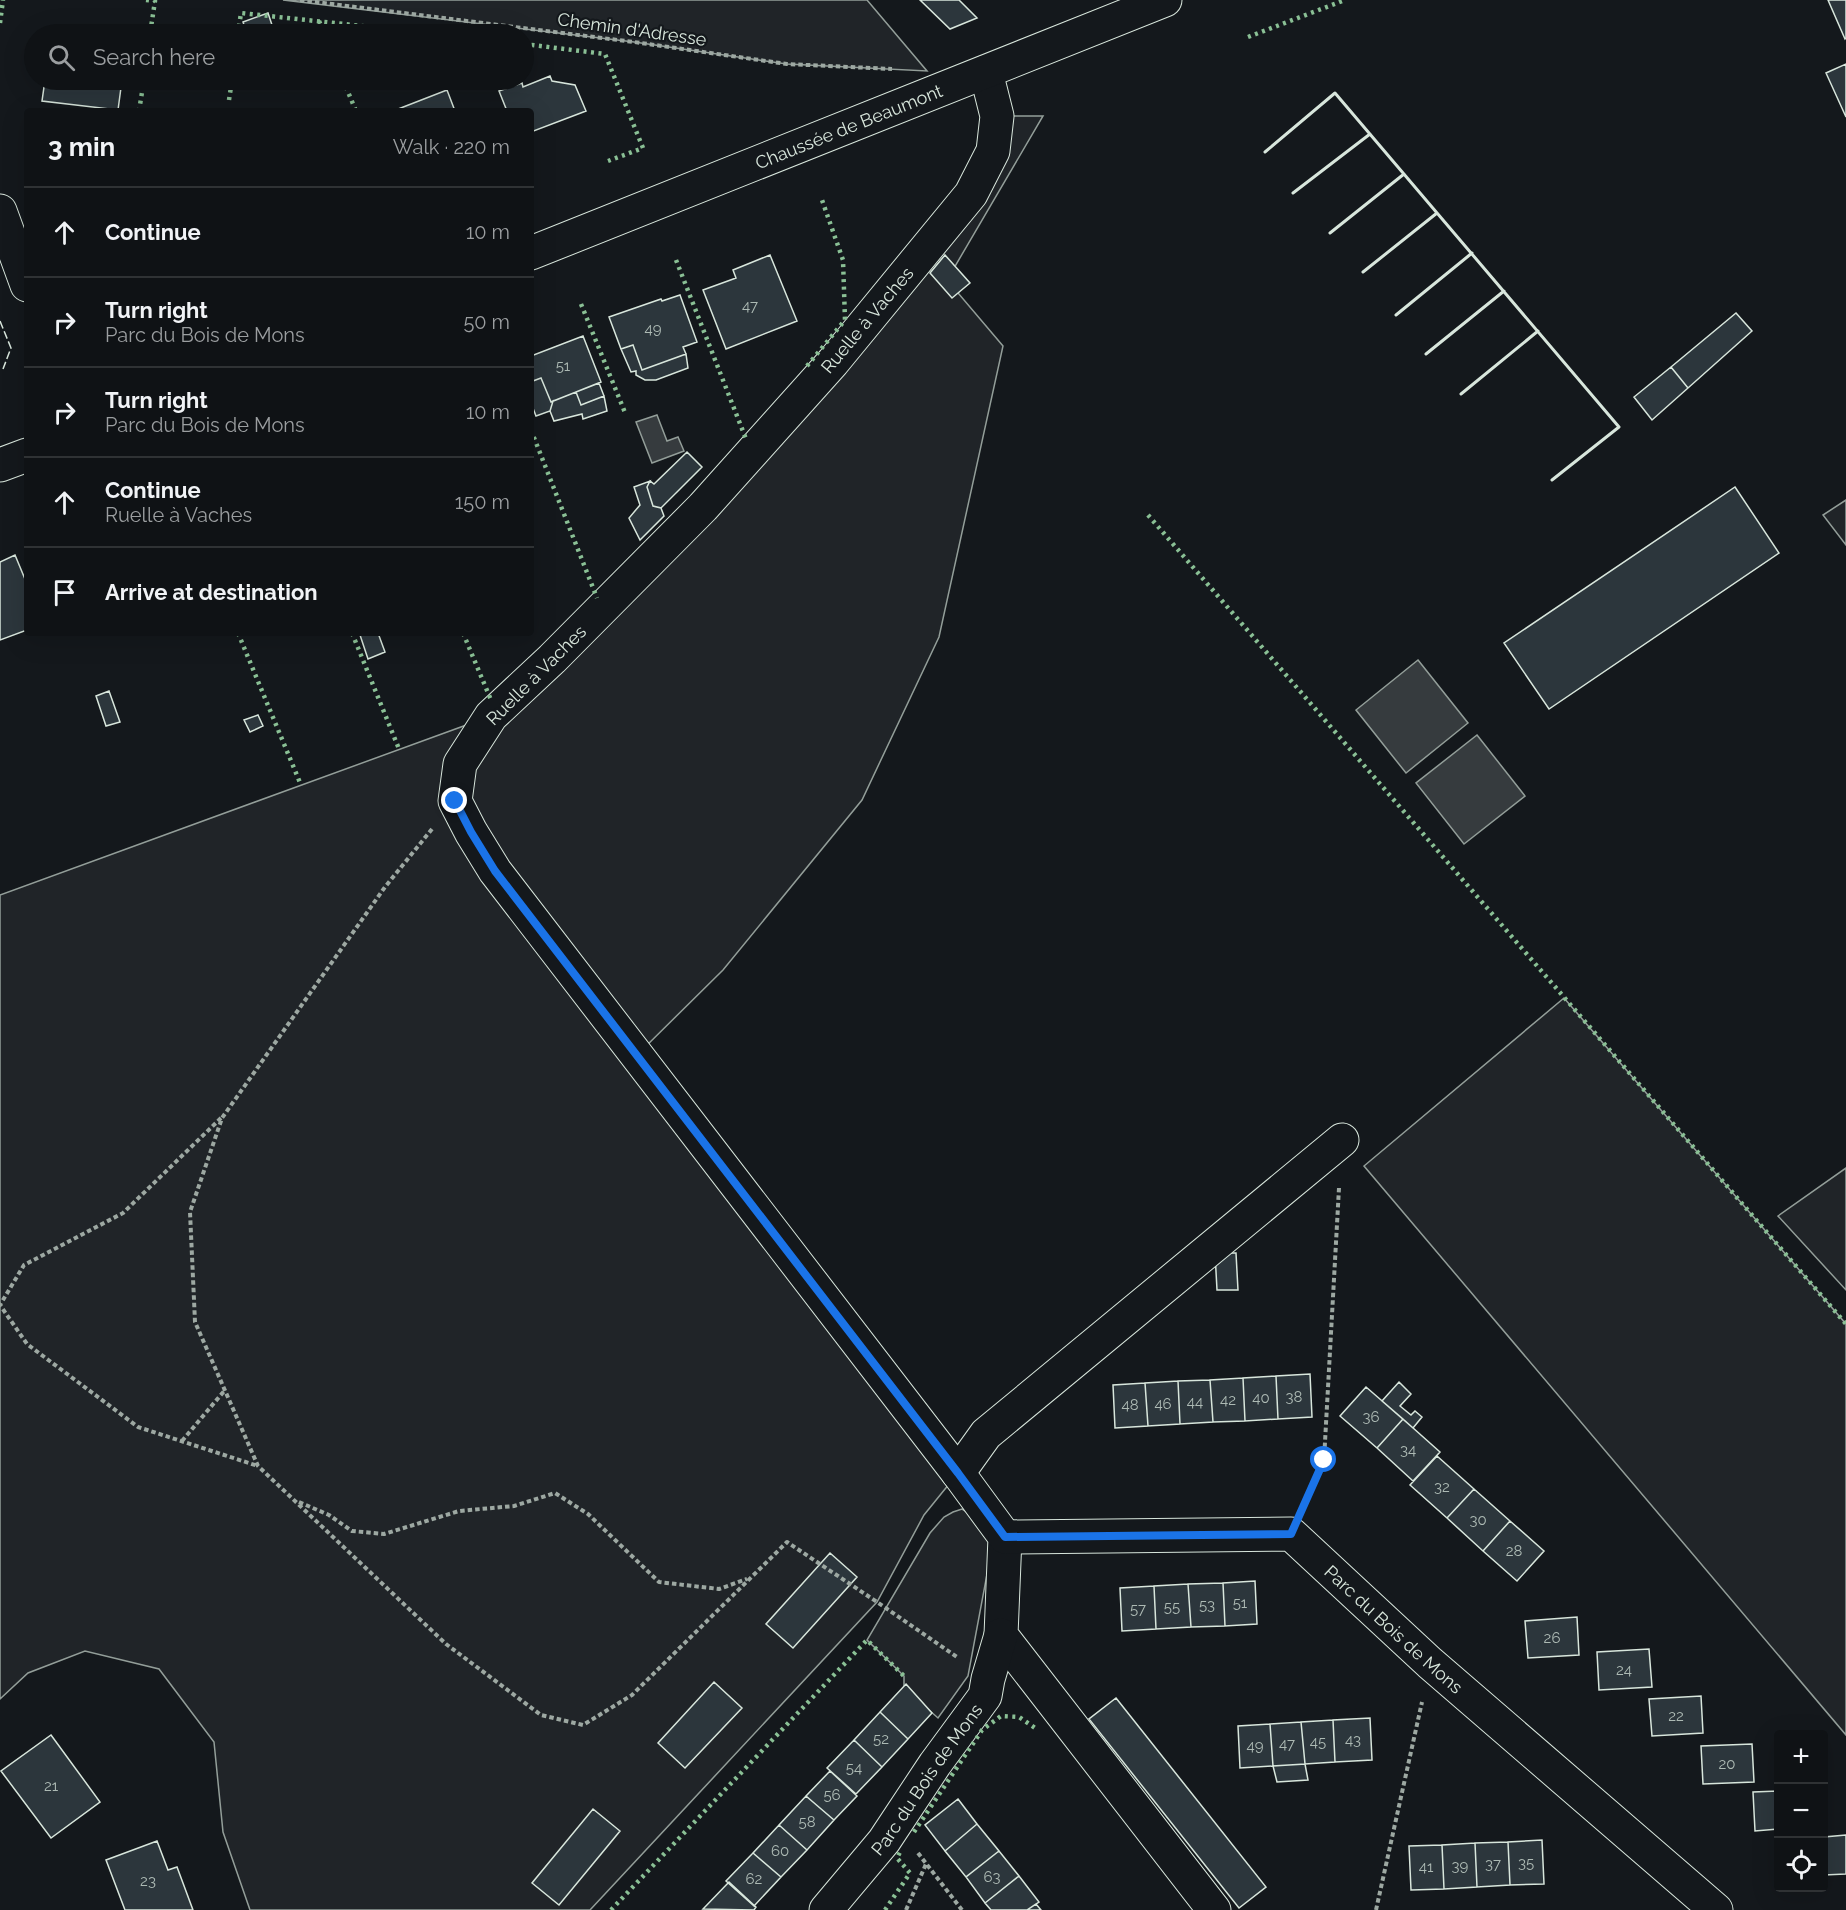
<!DOCTYPE html>
<html lang="en">
<head>
<meta charset="utf-8">
<style>
  body { margin:0; font-family:Raleway,sans-serif; background:#1d2022; color:#f1f3f6 }
  .controls { position:absolute; right:18px; bottom:18px; display:grid; overflow:hidden; border-radius:6px; box-shadow:0 6px 24px #0002 }
  .controls button { width:54px; height:54px; display:grid; place-items:center; padding:0; border:0; border-bottom:2px solid #2f3234; background:#0f1215; color:#f1f3f6; font:30px sans-serif }
  .stop { position:absolute; width:18px; height:18px; margin:-14px; border:4px solid #1a73e8; border-radius:50%; background:#fff }
  .stop.end { background:#1a73e8; border-color:#fff; box-shadow:0 2px 6px #0008 }
  .list { margin:0; padding:0; list-style:none }
  h2 { display:flex; justify-content:space-between; align-items:center; height:78px; margin:0; padding:0 24px; font-size:26px }
  h2 small { font-size:20px; font-weight:400; color:#9b9ea0 }
  .list li { display:grid; grid-template-columns:39px 1fr auto; gap:18px; align-items:center; box-sizing:border-box; height:90px; padding:0 24px; border-top:2px solid #2f3234 }
  .list b { display:block; font-size:22px; white-space:nowrap }
  .list p { margin:0; font-size:20px; white-space:nowrap; color:#9b9ea0 }
  .list em { font-size:20px; font-style:normal; color:#9b9ea0 }
  .icon { flex:none; width:33px; height:33px; fill:none; stroke:currentColor; stroke-width:2; stroke-linecap:round; stroke-linejoin:round }
  .map { position:relative; flex:none; width:1846px; height:1910px; overflow:hidden }
  .search { position:absolute; background:#0f1215; box-shadow:0 6px 24px #0002; left:24px; top:24px; width:510px; height:66px; display:flex; align-items:center; gap:15px; box-sizing:border-box; padding:0 21px; border-radius:33px; color:#9b9ea0; font-size:22px }
  .panel { position:absolute; background:#0f1215; box-shadow:0 6px 24px #0002; left:24px; top:108px; width:510px; height:528px; border-radius:6px }
  .map>svg:first-child { display:block }
  .green { fill:#202428; stroke:#939e99; stroke-width:1.5 }
  .water { fill:#363b3e; stroke:#939e99; stroke-width:1.5 }
  .building { fill:#2c363c; stroke:#d8e6dc; stroke-width:1.5 }
  .lines { fill:none; stroke-linecap:round; stroke-linejoin:round }
  .minor-casing { stroke:#d8e6dc; stroke-width:35 }
  .major-casing { stroke:#d8e6dc; stroke-width:35 }
  .path { stroke:#9da8a2; stroke-width:4; stroke-dasharray:4.5 3; stroke-linecap:butt }
  .minor { stroke:#14181c; stroke-width:33 }
  .major { stroke:#14181c; stroke-width:33 }
  .hedge { stroke:#8ac095; stroke-width:4.5; stroke-dasharray:3 4.5; stroke-linecap:butt }
  .fence { stroke:#d8e6dc; stroke-width:1.5; stroke-dasharray:8 3; stroke-linecap:butt }
  .wall { stroke:#d8e6dc; stroke-width:3 }
  .route { stroke:#1a73e8; stroke-width:8 }
  .labels { text-anchor:middle; dominant-baseline:central; stroke-width:4.5; stroke-linejoin:round; paint-order:stroke }
  .number-label { font-size:15px; fill:#adbab4 }
  .street-label { font-size:18px; fill:#d8e6dc; stroke:#14181c }
</style>
</head>
<body>
<div class="map">
<svg width="1846" height="1910" viewBox="0 0 1846 1910">
  <rect width="100%" height="100%" fill="#14181c"/>
  <path class="green" d="M283,0h584l60,71 -140,-7 -153,-22z
    M997,116h46l-96,164 56,66 -64,291 -77,163 -139,170 -87,86 322,417 -34,42 -47,87 -287,308h-340l-27,-78 -9,-90 -55,-73 -74,-18 -57,22 -28,26v-804l491,-179 480,-522z
    M1846,500v45l-23,-30z
    M1564,998l282,326v411l-482,-569z
    M1846,1168v122l-68,-74z
    M962,1509l10,6 18,26 -2,28 -20,107 -30,42 -34,-30v-12l-37,-36 63,-107 14,-16 9,-5z"/>
  <path class="water" d="M657,415l10,26 11,-4 6,14 -32,12 -16,-41z
    M1418,660l50,63 -62,50 -50,-63z
    M1477,735l48,61 -61,48 -48,-61z"/>
  <path class="building" d="M920,0h39l18,18 -27,11z
    M1828,0h18v38l-1,1z
    M268,13l6,18 -9,3h-18l-4,-12z
    M1846,64v53l-20,-44z
    M550,76l2,5 23,4 11,26 -55,21v-21h-24l-8,-20 23,-8 1,4z
    M45,80h77l-4,30 -76,-9z
    M447,90l8,21h-62z
    M770,255l27,66 -71,28 -23,-59 33,-12 -3,-8z
    M945,255l25,28 -18,15 -22,-25z
    M680,295l17,47 -14,5 3,7 -44,16 -9,-25 -12,4 -12,-32 52,-18 1,2z
    M1736,313l16,18 -64,57 -17,-21z
    M583,336l18,46 -50,20 -10,-24 -8,3 -2,-5v-20z
    M633,345l9,25 44,-16 2,14 -32,12h-11l-9,-5v-4l-5,1 -10,-23z
    M1671,367l17,21 -36,32 -18,-23z
    M532,377l1,4 8,-3 10,24 2,-1 -3,10 -14,5 -5,-13z
    M599,383l5,13 -23,9 -5,-13z
    M576,392l5,13 23,-9 3,15 -24,8 -1,-5 -28,7 -4,-10 3,-10z
    M687,452l15,15 -41,41 -8,-2 -6,-19 3,-6 4,3z
    M650,481l-3,6 6,19 8,2 3,8 -24,24 -11,-22 11,-13 -6,-18z
    M1735,487l44,66 -230,156 -45,-66z
    M15,555l12,29v46l-27,10v-78z
    M366,633h12l7,19 -17,7 -8,-24z
    M109,691l11,31 -14,4 -10,-30z
    M258,715l5,11 -13,6 -6,-12z
    M1215,1253h21l2,37h-21z
    M1310,1374l2,43 -34,2 -2,-43z
    M1276,1376l2,43 -33,2 -2,-43z
    M1243,1378l2,43 -32,1 -3,-42z
    M1210,1380l3,42 -33,2 -2,-43z
    M1178,1381l2,43 -32,2 -3,-43z
    M1399,1382l12,12 -11,12 11,9 4,-4 7,6 -9,11 -31,-27z
    M1145,1383l3,43 -33,2 -2,-43z
    M1366,1387l37,32 -26,29 -37,-32z
    M1403,1419l37,33 -27,29 -36,-33z
    M1437,1456l37,33 -27,29 -37,-33z
    M1474,1489l36,32 -27,30 -36,-33z
    M1510,1521l34,30 -27,30 -34,-30z
    M830,1553l27,24 -64,71 -27,-24z
    M1255,1581l2,43 -32,2 -2,-43z
    M1223,1583l2,43 -34,1 -3,-43z
    M1188,1584l3,43 -35,2 -2,-43z
    M1154,1586l2,43 -34,2 -2,-43z
    M1577,1617l2,38 -51,3 -3,-37z
    M1649,1649l3,38 -53,3 -2,-38z
    M714,1682l28,26 -57,60 -27,-25z
    M906,1684l26,29 -24,26 -28,-27z
    M1701,1696l2,37 -51,3 -3,-37z
    M1116,1698l150,189 -27,21 -150,-189z
    M880,1712l28,27 -26,28 -28,-27z
    M1370,1718l2,42 -37,2 -2,-42z
    M1333,1720l2,42 -30,2 -4,-42z
    M1301,1722l4,42 -32,2 -3,-42z
    M1270,1724l3,42 -33,2 -2,-42z
    M51,1735l49,67 -49,36 -50,-67z
    M854,1740l28,27 -26,27 -29,-26z
    M1752,1744l2,38 -51,2 -2,-38z
    M1305,1764l3,16 -31,2 -4,-16z
    M830,1771l27,25 -23,24 -28,-24z
    M1778,1791v38l-23,2 -2,-39z
    M806,1796l28,24 -27,30 -28,-25z
    M958,1799l19,25 -32,27 -20,-26z
    M593,1809l27,22 -61,74 -27,-22z
    M977,1824l22,27 -33,26 -21,-26z
    M779,1825l28,25 -26,27 -28,-24z
    M1846,1835v39l-22,1v-38z
    M1542,1840l2,44 -34,1 -2,-43z
    M157,1841l11,29 9,-3 16,43h-68l-19,-50z
    M1508,1842l2,43 -33,2 -2,-44z
    M1475,1843l2,44 -33,2 -2,-44z
    M1442,1845l2,44 -33,1 -2,-44z
    M999,1851l20,25 -34,27 -19,-26z
    M753,1853l28,24 -27,29 -28,-25z
    M1019,1876l20,26 -12,8h-36l-6,-7z
    M729,1882l27,25 -2,3 -51,-1z
    M1036,1904l5,6h-14z"/>
  <g class="lines">
    <g class="minor-casing">
      <g id="minor">
        <path d="M986,72l11,44 -4,35 -22,43 -138,168 -130,145 -151,152 -61,57 -31,48 -5,37 16,31 24,39 463,602 47,64 -4,98 213,275"/>
        <path d="M0,211l27,74"/>
        <path d="M958,1473l28,-39 356,-294"/>
        <path id="s1" d="M1005,1537l286,-3 139,129 286,247"/>
        <path id="s2" d="M826,1910l58,-69 51,-77 50,-68 3,-17 13,-44"/>
      </g>
    </g>
    <g class="major-casing">
      <g id="major">
        <path id="s3" d="M531,253l634,-253"/>
        <path d="M0,465l27,-10"/>
      </g>
    </g>
    <path class="path" d="M300,0l334,42 153,22 105,5
      M432,829l-47,58 -163,231 -32,94 5,110 63,144 188,178 95,71 42,10 49,-30 155,-153 90,60 80,55
      M221,1118l-98,95 -99,52 -24,40 27,39 111,83 120,39
      M182,1441l43,-51
      M299,1502l30,13 23,16 32,3 75,-23 55,-5 41,-13 33,21 71,68 60,7 28,-10
      M1305,1503l19,-43 15,-272
      M918,1853l44,57
      M906,1910l20,-46
      M1376,1910l46,-208"/>
    <use href="#minor" class="minor"/>
    <use href="#major" class="major"/>
    <path class="hedge" d="M146,0l9,1 -5,33
      M319,21l6,13
      M0,23l3,-23
      M238,34l3,-21 196,21
      M1248,37l97,-37
      M524,44l81,10 38,94 -35,13
      M343,80l13,31
      M229,100l3,-20
      M139,111l5,-31
      M676,260l70,179
      M581,304l45,111
      M807,366l38,-46 -2,-60 -21,-60
      M531,430l66,168
      M1148,515l698,809
      M238,633l63,152
      M352,633l47,116
      M463,633l28,67
      M914,1832l68,-102 19,-14 18,1 19,13
      M611,1910l256,-270 37,36
      M885,1910l25,-37 -13,-15 4,-8"/>
    <path class="fence" d="M0,321l11,27 -8,21"/>
    <path class="wall" d="M1265,152l70,-59 284,334 -67,53
      M1293,193l77,-59
      M1330,233l74,-59
      M1363,272l74,-59
      M1396,315l76,-62
      M1426,354l78,-63
      M1461,394l77,-63"/>
  </g>
  <g class="lines">
    <path class="route" d="M455,801l16,31 24,39 463,602 47,64 286,-3 33,-74"/>
  </g>
  <g class="labels">
    <g class="number-label">
      <text x="750" y="306">47</text>
      <text x="653" y="329">49</text>
      <text x="563" y="366">51</text>
      <text x="1294" y="1397">38</text>
      <text x="1261" y="1398">40</text>
      <text x="1228" y="1400">42</text>
      <text x="1195" y="1402">44</text>
      <text x="1163" y="1404">46</text>
      <text x="1130" y="1405">48</text>
      <text x="1371" y="1417">36</text>
      <text x="1408" y="1450">34</text>
      <text x="1442" y="1487">32</text>
      <text x="1478" y="1520">30</text>
      <text x="1514" y="1551">28</text>
      <text x="1240" y="1603">51</text>
      <text x="1207" y="1605">53</text>
      <text x="1172" y="1607">55</text>
      <text x="1138" y="1609">57</text>
      <text x="1552" y="1638">26</text>
      <text x="1624" y="1670">24</text>
      <text x="1676" y="1716">22</text>
      <text x="881" y="1739">52</text>
      <text x="1353" y="1740">43</text>
      <text x="1318" y="1742">45</text>
      <text x="1287" y="1744">47</text>
      <text x="1255" y="1746">49</text>
      <text x="1727" y="1764">20</text>
      <text x="854" y="1768">54</text>
      <text x="51" y="1786">21</text>
      <text x="832" y="1795">56</text>
      <text x="807" y="1822">58</text>
      <text x="780" y="1851">60</text>
      <text x="1526" y="1863">35</text>
      <text x="1493" y="1864">37</text>
      <text x="1460" y="1866">39</text>
      <text x="1426" y="1867">41</text>
      <text x="992" y="1877">63</text>
      <text x="754" y="1879">62</text>
      <text x="148" y="1881">23</text>
    </g>
    <g class="street-label">
      <text transform="translate(632 29) rotate(8)">Chemin d'Adresse</text>
      <text stroke="none"><textPath href="#s3" startOffset="342">Chaussée de Beaumont</textPath></text>
      <text transform="translate(867 320) rotate(-50)">Ruelle à Vaches</text>
      <text transform="translate(536 675) rotate(-45)">Ruelle à Vaches</text>
      <text stroke="none"><textPath href="#s1" startOffset="426">Parc du Bois de Mons</textPath></text>
      <text stroke="none"><textPath href="#s2" startOffset="165">Parc du Bois de Mons</textPath></text>
    </g>
  </g>
</svg>
<div class="controls">
<button>+</button>
<button>−</button>
<button><svg class="icon" aria-label="locate" viewBox="0 0 24 24"><circle cx="12" cy="12" r="6"/><path d="M12 2v4M12 18v4M2 12h4M18 12h4"/></svg></button>
</div>
<div class="stop" style="left:1324px;top:1460px"></div>
<div class="stop end" style="left:455px;top:801px"></div>
<div class="search"><svg class="icon" aria-label="search" viewBox="0 0 24 24"><circle cx="10" cy="10" r="6"/><path d="M15 15l6 6"/></svg>Search here</div>
<section class="panel">
<h2>3 min<small>Walk · 220 m</small></h2>
<ul class="list">
<li><svg class="icon" aria-label="ahead" viewBox="0 0 24 24"><path d="M12 20V5M6 11l6-6 6 6"/></svg><div><b>Continue</b></div><em>10 m</em></li>
<li><svg class="icon" aria-label="right" viewBox="0 0 24 24"><path d="M7 20v-9h11M14 6l5 5-5 5"/></svg><div><b>Turn right</b><p>Parc du Bois de Mons</p></div><em>50 m</em></li>
<li><svg class="icon" aria-label="right" viewBox="0 0 24 24"><path d="M7 20v-9h11M14 6l5 5-5 5"/></svg><div><b>Turn right</b><p>Parc du Bois de Mons</p></div><em>10 m</em></li>
<li><svg class="icon" aria-label="ahead" viewBox="0 0 24 24"><path d="M12 20V5M6 11l6-6 6 6"/></svg><div><b>Continue</b><p>Ruelle à Vaches</p></div><em>150 m</em></li>
<li><svg class="icon" aria-label="arrive" viewBox="0 0 24 24"><path d="M6 21V4h12l-3 4 3 4H6"/></svg><div><b>Arrive at destination</b></div></li>
</ul>
</section>
</div>
</body>
</html>
